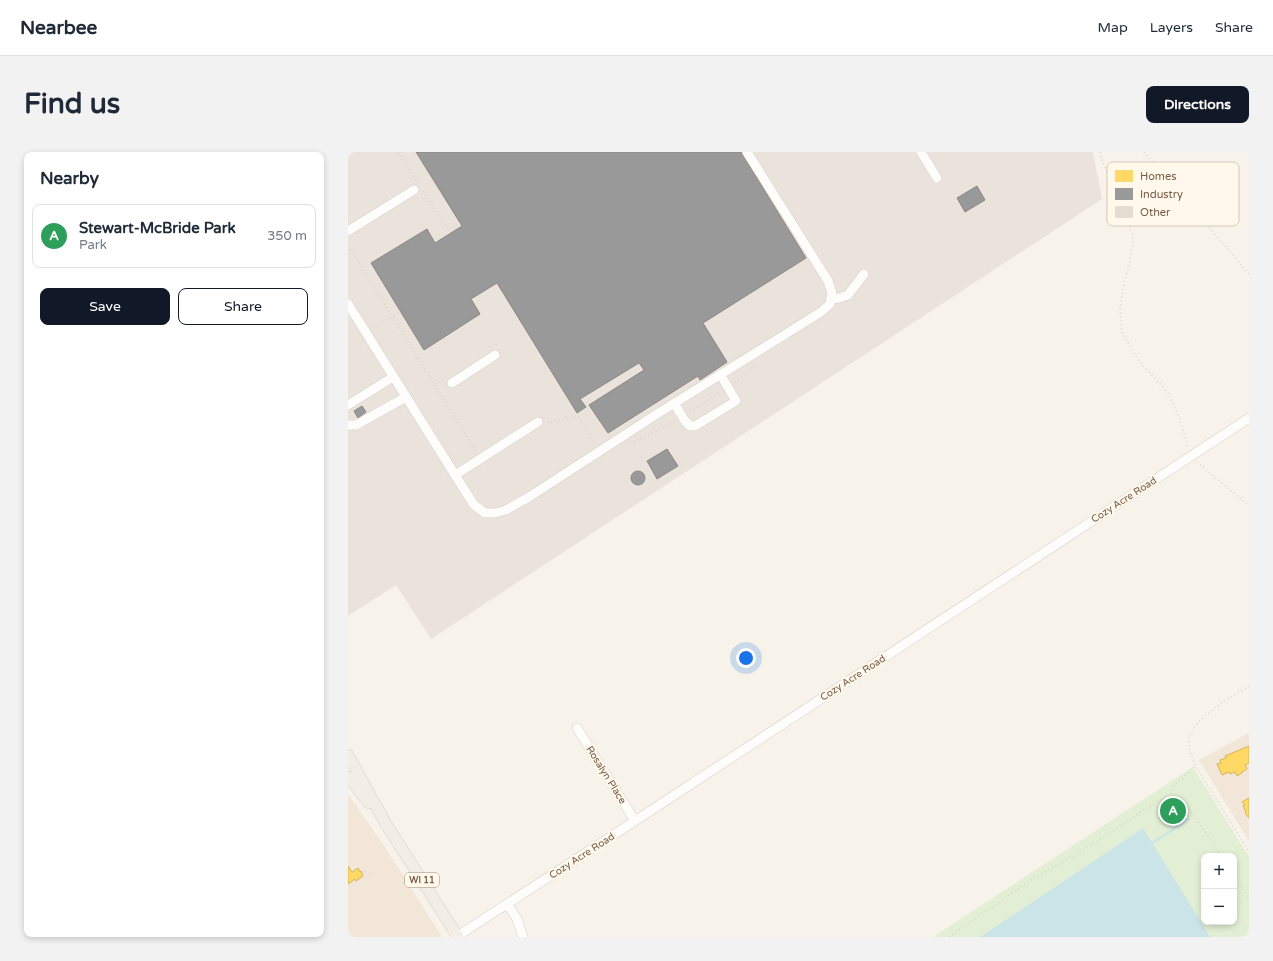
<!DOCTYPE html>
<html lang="en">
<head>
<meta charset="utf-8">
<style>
  body { margin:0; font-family:"Varela Round",sans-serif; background:#f2f2f3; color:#1f2937 }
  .controls { position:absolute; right:12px; bottom:12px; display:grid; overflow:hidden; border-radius:8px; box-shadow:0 2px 6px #0003 }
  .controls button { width:36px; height:36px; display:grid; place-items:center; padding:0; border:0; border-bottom:1px solid #e0e1e3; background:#fff; color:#1f2937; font:20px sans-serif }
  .you { position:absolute; left:398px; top:506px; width:14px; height:14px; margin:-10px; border:3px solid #fff; border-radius:50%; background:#1a73e8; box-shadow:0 0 0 6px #1a73e833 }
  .badge { display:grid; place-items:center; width:26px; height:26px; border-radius:50%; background:#111827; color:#fff; font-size:13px; font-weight:700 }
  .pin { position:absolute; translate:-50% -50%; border:2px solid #fff; box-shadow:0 1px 4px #0006 }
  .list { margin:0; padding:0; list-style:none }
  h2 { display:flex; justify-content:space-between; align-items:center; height:52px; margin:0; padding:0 16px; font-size:17px }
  h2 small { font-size:13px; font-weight:400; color:#747a83 }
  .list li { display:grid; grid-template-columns:26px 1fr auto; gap:12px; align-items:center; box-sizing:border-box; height:64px; margin:0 8px 8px; padding:0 8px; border:1px solid #e0e1e3; border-radius:8px }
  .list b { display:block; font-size:15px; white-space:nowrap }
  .list p { margin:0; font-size:13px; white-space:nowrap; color:#747a83 }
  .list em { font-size:13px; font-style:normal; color:#747a83 }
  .actions { display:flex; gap:8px; padding:12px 16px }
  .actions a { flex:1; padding:9px 0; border:1px solid #111827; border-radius:8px; text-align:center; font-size:14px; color:#111827 }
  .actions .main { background:#111827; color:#fff }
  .map { position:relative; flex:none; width:901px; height:785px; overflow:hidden; border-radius:8px }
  header { display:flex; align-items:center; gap:24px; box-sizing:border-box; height:56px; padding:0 20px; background:#fff; border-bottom:1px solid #e0e1e3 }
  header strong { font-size:19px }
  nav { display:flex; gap:22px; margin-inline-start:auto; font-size:14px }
  .intro { display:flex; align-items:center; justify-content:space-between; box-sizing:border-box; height:96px; padding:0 24px }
  h1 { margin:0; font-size:28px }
  .button { padding:10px 18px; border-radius:8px; background:#111827; color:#fff; font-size:14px; font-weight:700 }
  main { display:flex; gap:24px; padding:0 24px }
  aside { flex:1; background:#fff; border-radius:8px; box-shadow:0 2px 6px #0003 }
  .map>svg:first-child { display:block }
  .residential { fill:#f1e6d7 }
  .industrial { fill:#eae3db }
  .green { fill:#e2efd4; fill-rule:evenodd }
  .water { fill:#cbe4e8 }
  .homes { fill:#ffd966; stroke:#d6b35d }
  .industry { fill:#999; stroke:#8e8681 }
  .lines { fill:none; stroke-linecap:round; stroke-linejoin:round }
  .stream { stroke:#cbe4e8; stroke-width:2.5 }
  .minor-casing { stroke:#d6cfc7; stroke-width:10 }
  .major-casing { stroke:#d6cdc6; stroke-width:12 }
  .path { stroke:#dad2cc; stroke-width:1.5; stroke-dasharray:1 3; stroke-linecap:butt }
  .minor { stroke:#fefdfc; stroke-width:9 }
  .major { stroke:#f2eee5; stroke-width:11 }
  .labels { text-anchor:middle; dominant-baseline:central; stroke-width:4; stroke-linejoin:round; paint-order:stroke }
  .shield { fill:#fff8eb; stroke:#9f8a7a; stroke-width:1 }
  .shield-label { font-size:9px; font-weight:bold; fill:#765b49 }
  .street-label { font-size:10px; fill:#765b49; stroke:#fff8eb }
  .key { fill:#fff8eb; stroke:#d6c9ba; stroke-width:1 }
  .key-label { font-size:11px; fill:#765b49 }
</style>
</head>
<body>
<header>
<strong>Nearbee</strong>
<nav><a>Map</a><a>Layers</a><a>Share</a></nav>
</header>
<div class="intro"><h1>Find us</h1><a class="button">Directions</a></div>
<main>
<aside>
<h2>Nearby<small></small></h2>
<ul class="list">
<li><span class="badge" style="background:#2e9e5b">A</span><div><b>Stewart-McBride Park</b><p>Park</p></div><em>350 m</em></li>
</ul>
<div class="actions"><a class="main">Save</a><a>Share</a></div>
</aside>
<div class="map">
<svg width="901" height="785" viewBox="0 0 901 785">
  <rect width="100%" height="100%" fill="#f7f3ea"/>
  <path class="residential" d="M901,581v108l-50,-81z
    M0,642l39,56 55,87h-94z"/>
  <path class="industrial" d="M0,0h745l9,47 -671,440 -35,-54 -48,31z"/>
  <path class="green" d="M845,615l56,90v80h-316zM856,704h30v66h-30z"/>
  <path class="water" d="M795,676l67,109h-230z"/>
  <path class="homes" d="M901,594v17l-4,2 2,4 -5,3v1l-5,3 -2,-4 -5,2 -1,-2 -7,3 -5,-11 4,-1 -1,-3 6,-2 -1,-2z
    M901,646v20l-4,-5 1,-1 -3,-6 2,-1 -3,-3z
    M0,714l4,6 6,-4 2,4 1,-1 2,5 -7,5 -1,-2 -7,5z"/>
  <path class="industry" d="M68,0h325l65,106 -103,65 24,39 -27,18 -2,-4 -90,57 -19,-28 55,-35 -5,-7 -59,36 6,8 -9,6 -80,-130 -26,16 9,15 -56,36 -53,-87 56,-34 8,14 27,-17z
    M629,34l8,14 -20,12 -8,-14z
    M14,254l4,6 -8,6 -4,-7z
    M319,297l11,17 -21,13 -10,-18z
    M283 326a7 7 0 1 1 14 0a7 7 0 1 1-14 0Z"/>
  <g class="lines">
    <path class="stream" d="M801,693l40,-26"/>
    <g class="minor-casing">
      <path id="minor" d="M573,0l16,26
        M0,79l66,-41
        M484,147l7,-1 9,-3 16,-21
        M0,152l107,171 83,-53
        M104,231l43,-28
        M326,251l11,18 5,5h5l41,-25 -16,-27
        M0,253l45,-28
        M0,273h8l50,-28
        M107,323l19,30 11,8h10l11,-3 23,-13 128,-83 164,-102 9,-8 2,-11 -4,-12 -81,-129
        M229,576l58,93
        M159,752l10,15 6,18
        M108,785l185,-120 608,-399"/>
    </g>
    <g class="major-casing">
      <path id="major" d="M0,603l38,69 72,113
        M0,625l21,26"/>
    </g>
    <path class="path" d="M51,0l19,31
      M752,0l3,11 24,54 6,22 -3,23 -6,21 -4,26 2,23 9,16 11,17 14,14 12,14 11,24 9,30
      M796,0l105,122
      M75,39l25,39 12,-7
      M0,94l128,205
      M25,176l27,-16
      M142,195l5,-4 3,4
      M387,230l21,-15 -2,-4
      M87,232l10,-7
      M342,259l30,-19
      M199,271l31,-7 16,28
      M283,288l1,2 35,-16 8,-5
      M849,310l52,44
      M901,534c-16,10 -56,32 -60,52 -1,10 3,18 6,27l54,87
      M821,646l4,-11 22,-21
      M14,719l2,-1 7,6
      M886,724l15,22
      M601,785l88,-61 37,-20 76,-50c6,-3 11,-7 18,-8 18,-3 43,44 53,58"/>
    <use href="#minor" class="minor"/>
    <use href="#major" class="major"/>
  </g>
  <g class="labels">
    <rect class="shield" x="57" y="721" width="34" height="14" rx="3"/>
    <g class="shield-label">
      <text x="74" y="728">WI 11</text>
    </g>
    <g class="street-label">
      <text transform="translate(776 348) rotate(-33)">Cozy Acre Road</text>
      <text transform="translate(505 526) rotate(-33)">Cozy Acre Road</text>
      <text transform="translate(258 623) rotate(58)">Rosalyn Place</text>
      <text transform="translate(234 704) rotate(-33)">Cozy Acre Road</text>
    </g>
  </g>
  <rect x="759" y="10" width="132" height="64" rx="6" class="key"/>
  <rect x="767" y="18" width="18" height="12" fill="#ffd966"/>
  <rect x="767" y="36" width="18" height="12" fill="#999"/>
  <rect x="767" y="54" width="18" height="12" fill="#e4dbd1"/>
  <g class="key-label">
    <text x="792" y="28">Homes</text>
    <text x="792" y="46">Industry</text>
    <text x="792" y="64">Other</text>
  </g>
</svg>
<div class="controls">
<button>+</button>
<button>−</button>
</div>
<div class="you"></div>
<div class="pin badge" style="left:825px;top:659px;background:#2e9e5b">A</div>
</div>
</main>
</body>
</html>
